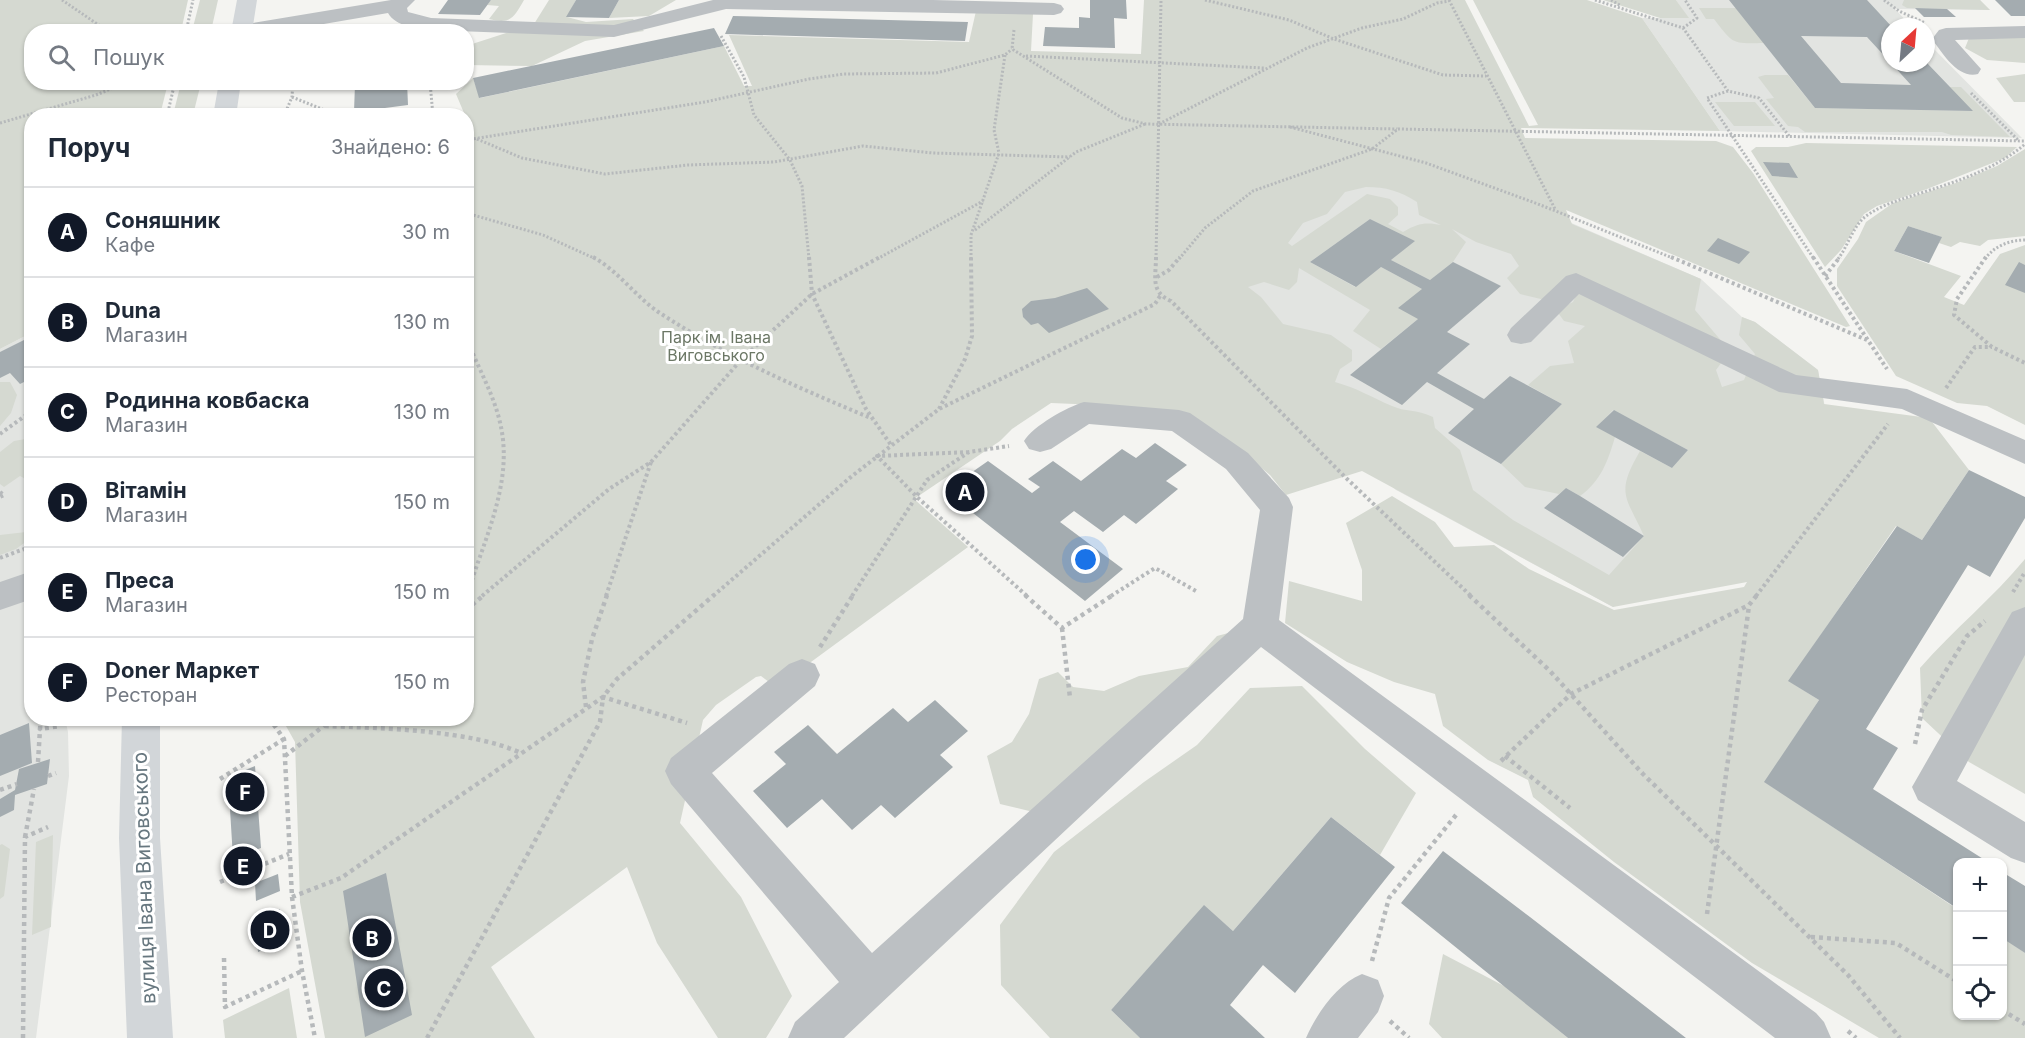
<!DOCTYPE html>
<html lang="uk">
<head>
<meta charset="utf-8">
<style>
  body { margin:0; font-family:Inter,sans-serif; background:#f2f2f3; color:#1f2937 }
  .controls { position:absolute; right:18px; bottom:18px; display:grid; overflow:hidden; border-radius:12px; box-shadow:0 2px 4px #0004 }
  .controls button { width:54px; height:54px; display:grid; place-items:center; padding:0; border:0; border-bottom:2px solid #e0e1e3; background:#fff; color:#1f2937; font:30px sans-serif }
  .compass { position:absolute; left:1881px; top:18px; width:54px; height:54px; border-radius:50%; background:#fff; box-shadow:0 2px 4px #0004; rotate:26deg }
  .you { position:absolute; left:1086px; top:560px; width:21px; height:21px; margin:-15px; border:4px solid #fff; border-radius:50%; background:#1a73e8; box-shadow:0 0 0 9px #1a73e833 }
  .badge { display:grid; place-items:center; width:39px; height:39px; border-radius:50%; background:#111827; color:#fff; font-size:20px; font-weight:700 }
  .pin { position:absolute; translate:-50% -50%; border:3px solid #fff; box-shadow:0 2px 6px #0006 }
  .list { margin:0; padding:0; list-style:none }
  h2 { display:flex; justify-content:space-between; align-items:center; height:78px; margin:0; padding:0 24px; font-size:26px }
  h2 small { font-size:20px; font-weight:400; color:#747a83 }
  .list li { display:grid; grid-template-columns:39px 1fr auto; gap:18px; align-items:center; box-sizing:border-box; height:90px; padding:0 24px; border-top:2px solid #e0e1e3 }
  .list b { display:block; font-size:22px; white-space:nowrap }
  .list p { margin:0; font-size:20px; white-space:nowrap; color:#747a83 }
  .list em { font-size:20px; font-style:normal; color:#747a83 }
  .icon { flex:none; width:33px; height:33px; fill:none; stroke:currentColor; stroke-width:2; stroke-linecap:round; stroke-linejoin:round }
  .map { position:relative; flex:none; width:2025px; height:1038px; overflow:hidden }
  .search { position:absolute; background:#fff; box-shadow:0 2px 4px #0004; left:24px; top:24px; width:450px; height:66px; display:flex; align-items:center; gap:15px; box-sizing:border-box; padding:0 21px; border-radius:24px; color:#747a83; font-size:22px }
  .panel { position:absolute; background:#fff; box-shadow:0 2px 4px #0004; left:24px; top:108px; width:450px; height:618px; border-radius:24px }
  .map>svg:first-child { display:block }
  .built { fill:#e2e4e1 }
  .green { fill:#d5d9d1; fill-rule:evenodd }
  .building { fill:#a4acb0 }
  .lines { fill:none; stroke-linecap:round; stroke-linejoin:round }
  .path-far2 { stroke:#b6b9bb; stroke-width:3; stroke-dasharray:2 2; stroke-linecap:butt }
  .path-far1 { stroke:#b6b9bb; stroke-width:4; stroke-dasharray:3 3; stroke-linecap:butt }
  .path { stroke:#b6b9bb; stroke-width:4.5; stroke-dasharray:4 4; stroke-linecap:butt }
  .minor { fill:#bcc0c3; fill-rule:evenodd }
  .major { fill:#d2d6d9; fill-rule:evenodd }
  .labels { text-anchor:middle; dominant-baseline:central; stroke-width:6; stroke-linejoin:round; paint-order:stroke }
  .park-label { font-size:16px; fill:#6b7765; stroke:#fff }
  .near-street-label { font-size:20px; fill:#67777f; stroke:#fff }
</style>
</head>
<body>
<div class="map">
<svg width="2025" height="1038" viewBox="0 0 2025 1038">
  <rect width="100%" height="100%" fill="#f4f4f1"/>
  <path class="built" d="M1676,0h304l10,10 -95,-1 17,18h-22v36h36v-22l96,97 -302,-7 -78,-113h46z
    M1374,180l128,13 199,86 41,38 13,5 63,48 18,96 -223,141 -217,-117 -146,-122 -26,-131z
    M31,333l1,385 33,1 3,13 1,44 -33,262h-36v-689z"/>
  <path class="green" d="M0,0h188l-7,31 -149,1v50l136,1 -8,32 -128,1 -1,217 -31,16z
    M200,0h18l-7,31h-19z
    M491,0h33c-10,17 -13,25 -35,19l10,-13 -12,-1z
    M549,0h27l-9,17 19,5 47,-3 11,12 -59,10 -53,25 -65,-1 -1,-19 68,-22z
    M619,0h57l-27,16 -40,2z
    M1144,0h321l64,126 9,-1 -65,-125h114l55,18 78,113 -199,-3 4,10 191,3 17,6 20,26 97,153 -4,1 -280,-117 6,14 129,55 -6,31 35,41 -14,19 6,17 22,-7 11,-26 -16,-19 3,-18 13,5 63,48 6,34 105,14 40,52 -47,70 -26,-14 -107,155 30,19 -54,82 192,127 1,107h44l1,-78 22,15v85h-146l-127,-75 -138,-101 -81,-65 -5,-17 -40,-20 -45,-34 -8,-32 -41,-12 -47,-20 -62,-39 4,-42 73,20v-31l-16,-47 46,-27 43,26 19,25 40,-2 35,24 85,41 130,-23 3,-5 -134,25 -251,-136 -76,24 -16,-20 -51,-42 -25,-15 -71,-12 -72,-3 -39,26 -12,12 -86,58 54,48 -183,134 -16,1 -8,-6 -5,1 -40,28 -13,15 -23,103 61,74 51,99 -26,42h-48l-61,-95 -30,-76 -136,100 44,71h-210l-25,-136 -5,-160 -13,-23 184,-1v-602l-13,-1 11,-2 -8,-19 17,-16 7,20 244,-52 20,40h8l-23,-51 240,7 7,-31 57,3 -2,37 110,3zM1366,187c20,0 34,4 51,15l2,13 22,10c-15,-3 -23,-2 -38,7l-15,-8 10,-9v-8l-8,-8 -23,-5 -75,52 -4,-3 15,-20 24,-9 18,-22zM1370,219l44,22 -23,19 39,20 23,-18 13,-20 -14,-13 24,13 35,12 8,12 -12,12 13,16 25,6 32,-7 -4,9 -17,8 8,11 21,5 -17,15 6,22 -24,3 -22,19 34,19 -61,60 24,23 34,7 7,-6 14,8c21,-15 28,-35 35,-59l-18,-10 16,-17 75,40 -16,18 -32,-17c-25,43 -14,45 4,85l-35,39 -96,-55 -40,-30 -13,-40 -25,-22 -2,-11c-17,-8 -28,-5 -41,-11 -21,-9 -35,-18 -57,-24l5,-13 12,-8v-11l-21,-15 -48,-11 -22,-27 -13,-10 16,-5 25,8 8,-8 2,-14 71,42 -17,21 28,18 37,-30 4,-30 -41,-22 -26,20 -45,-25z
    M1603,0h73l13,18h-29z
    M1904,0h76l10,10 -83,-2 -5,-3z
    M1699,8h37l28,35c-32,1 -31,1 -50,-24h-8z
    M2025,30v33l-38,-3 -22,-12 6,-15z
    M2025,74v28h-11l-18,-24z
    M1765,75h23l27,33 157,3 -23,-24h12l49,50 -59,-2 -9,-3h-137l-7,-5 -10,-1 -22,-27 8,-1 -16,-21z
    M181,83h20l-8,32h-20z
    M1715,102h40l20,24h-41z
    M1806,143l211,4 -12,11 -78,31 -50,17 -13,8 -23,36 -16,17 -74,-116 5,-4h32z
    M2025,149v87l-37,4 -8,6 -20,-4 -9,5 -12,-4 2,-6 -33,-11 -14,25 67,25 -17,21 20,8 36,-51 25,-9v180l-38,-19 -30,-3 -61,-27 -59,-90v-17l21,-30 8,-17 27,-19 63,-20 41,-17z
    M0,382h10l7,13 -6,18 -11,13z
    M31,438v44l-11,-6 -16,11 -4,-3v-32l14,-11z
    M26,532l5,6 -15,11 -16,6v-20z
    M2025,559v235l-56,-32 -47,-44 -2,-50c33,-38 73,-70 105,-109z
    M1236,631l-178,187 -58,-14 -13,-48 25,-14 17,-28 10,-35 19,-7 15,15 31,4 35,-15 49,-9 29,-31z
    M1302,686l63,63 51,44 -36,62 -49,-38 -98,114 -29,-25 -93,104 29,28h-90l-49,-53 -1,-60 54,-73 90,-70 53,-37 53,-57z
    M53,835l-2,92 -19,8 4,-93z
    M2,844l8,5 -6,47 -4,3v-54z
    M1443,954l63,33 62,51h-126l-13,-14z
    M289,988l8,50h-72l-2,-18z"/>
  <path class="building" d="M448,0h43l-11,15 -42,-1z
    M576,0h43l-10,18 -43,-1z
    M1090,0h36l1,19 -13,-1 1,30 -72,-2 2,-19 34,1v-11l11,1z
    M1729,0h138l25,27h-2v35l-23,-25 -66,-1 40,47 70,2 -20,-22h36l46,48 -158,-3z
    M1995,0h30v16h-14z
    M1915,8l32,1 9,8h-32z
    M733,16l194,5 41,1 -3,19 -240,-7z
    M714,28l10,18 -245,52 -6,-20z
    M362,82h45l1,23 -54,7 1,-28z
    M1763,162l26,1 9,15 -26,-2z
    M1370,219l45,22 -24,19 39,20 23,-18 48,24 -54,46 23,12 -33,29 47,26 26,-23 52,28 -61,60 -53,-31 26,-24 -47,-27 -25,23 -52,-30 68,-56 -20,-11 24,-19 -41,-22 -25,20 -46,-25z
    M1908,226l34,11 -13,26 -35,-12z
    M1718,238l32,14 -11,12 -32,-13z
    M2019,262l6,3v28l-20,-8z
    M1087,288l22,21 -60,24 -11,-10 -7,2 -8,-8 -1,-8 9,-8 24,-3z
    M32,336v42l-12,6 -10,-11 -10,5v-26z
    M1614,410l22,12 52,28 -16,18 -76,-41z
    M1155,443l32,22 -21,16 12,8 -42,35 -12,-9 -21,17 -29,-21 -14,11 63,47 -38,32 -140,-110 43,-30 44,32 8,-6 -12,-8 25,-18 28,20 41,-32 14,9z
    M1969,470l56,27v21l-35,59 -22,-12 -102,164 32,19 -25,41 115,73h-30v47l-194,-127 55,-82 -31,-19 109,-155 25,14z
    M1566,488l14,8 64,40 -21,21 -79,-49z
    M935,700l33,31 -28,24 13,12 -58,51 -14,-13 -29,25 -30,-31 -35,29 -34,-37 33,-27 -12,-12 34,-27 29,29 56,-46 15,14z
    M29,723l3,40 -32,13v-41z
    M50,759l-3,25 -32,11 -1,15 -14,7v-18l15,-9 4,-21z
    M255,766l6,82 -28,10 -5,-81z
    M1331,817l64,50 -100,126 -32,-28 -33,40 35,33h-125l-29,-28 93,-105 29,26z
    M1443,851l87,66 156,121h-118l-167,-135z
    M251,854l1,10 -15,7v-11z
    M2002,872l23,14v67l-23,-15z
    M386,873l26,142 -47,22 -22,-146z
    M278,874l2,17 -24,10 -1,-18z
    M280,909l3,33 -25,10 -3,-33z"/>
  <g class="lines">
    <path class="path-far2" d="M62,0l47,32
      M1205,0l84,20 45,19 109,36 43,1
      M1449,0l106,209
      M1595,0l88,28 45,63 31,7 31,39
      M1611,0l10,6
      M1884,0l15,11 26,12
      M1683,28l14,-10 -12,-18
      M1014,30l-2,19 110,69 24,6 251,5
      M186,32l7,-32
      M721,36l23,41 10,38 36,45 12,26 7,73
      M1026,56l238,12
      M430,82l3,34
      M1728,91l-21,7 107,161
      M1971,93l48,48
      M292,97l47,19
      M167,116l8,-34
      M284,116l8,-19 1,-15
      M0,123l96,-28 32,-13
      M1159,124l148,-76 55,-20 41,-9 34,-16 12,-2
      M1290,127l136,36 112,41 137,55
      M477,139l45,19 83,16 83,-9 86,-3 89,-16 70,7 137,4
      M466,140l239,-38 104,-23 35,-5 92,-1 69,-18 7,-6
      M466,213l77,22 53,24
      M975,230l101,-78 69,-28
      M877,259l106,-58
      M971,259v-24l28,-82 -5,-23 11,-75
      M1156,259l5,-259
      M1179,259l26,-31 48,-37 119,-42 26,-20 627,12
      M1838,259c10,-13 15,-33 28,-43 20,-14 41,-18 64,-26 32,-10 70,-24 95,-46
      M1985,259c9,-13 25,-19 40,-19"/>
    <path class="path-far1" d="M593,257c27,15 44,42 70,58 66,43 138,74 210,104
      M809,257l3,37 54,115 25,36
      M1156,257c0,20 -6,35 15,44l174,176 126,119
      M1671,257l196,83
      M1813,257l74,112
      M1986,257l-29,42 -3,16 38,32 33,16
      M1825,276l15,-19
      M1157,277l12,-7 11,-13
      M466,337c11,29 29,59 35,90 12,58 -18,114 -34,169
      M1946,388l29,-41h17
      M939,409l26,-50 7,-23 -1,-79
      M0,434l32,-23
      M969,452l-92,4 40,41 110,99
      M0,492l4,3 -4,2
      M0,558l32,-12
      M2013,592l12,-20
      M482,596l127,-107 42,-27 90,-102 71,-66 68,-37
      M606,596l45,-134
      M713,596l139,-120 87,-67 216,-105 5,-8
      M852,596l75,-116 42,-28 40,-6
      M1111,596l44,-28 41,23
      M1756,596l132,-172"/>
    <path class="path" d="M1025,595l37,33 51,-33
      M1469,595l81,76 93,103 205,201 52,63
      M466,601l2,-6
      M466,610l18,-15
      M1062,628l8,70
      M820,647l33,-52
      M586,707l-3,-25 9,-43 15,-44
      M41,718l-1,11 20,-3
      M269,718l15,21 8,158 10,74 13,67
      M325,726c56,2 146,4 196,27
      M1915,744l7,-34 45,-74 18,-15
      M285,756l49,-38
      M1505,756l65,52
      M1501,761l70,-67 178,-89 8,-10
      M38,762l2,-33
      M48,776l8,-3
      M220,779l64,-40
      M0,790l17,-6
      M25,837l9,-48
      M220,882l69,-28
      M292,897l49,-19 262,-181 14,-18 97,-84
      M1707,914l42,-308
      M1811,937l85,6 62,39
      M224,958l1,49 77,-36
      M1372,961l17,-63 67,-83
      M2002,1010l23,14
      M1390,1021l19,17
      M1848,1031l8,7
      M23,1038l2,-201 23,-10
      M427,1038l173,-316 3,-25 84,26"/>
    <path class="minor" d="M391,0h24l-8,8 1,4 23,6 183,7 99,-25h220l121,3 7,2 3,4 -3,4 -7,2 -328,-6 -112,28 -183,-7c-14,-2 -35,-3 -43,-17l-111,19 -47,-1 4,-4 7,-2z
      M2025,26v12l-70,2 26,29 -3,5c-20,5 -35,-20 -46,-35l7,-9 7,-2z
      M1576,273l220,102 111,14 118,51v24l-123,-55 -123,-17 -200,-98 -48,48 -10,2 -10,-2 -4,-7 4,-7 55,-52z
      M1084,402l95,8 11,3 58,40 41,45 4,9 -14,113 537,393 8,9 7,16h-56l-514,-391 -417,391h-56l7,-16 44,-40 -168,-198 -6,-13 6,-13 118,-94 13,-5 13,5 5,11 -5,11 -103,87 160,180 371,-334 17,-109 -34,-41 -54,-38 -83,-7 -38,25 -11,3 -11,-3 -5,-8c9,-15 43,-34 60,-39z
      M32,571v28l-32,11v-28z
      M2025,607v48l-68,126 68,41v41l-14,-5 -93,-58 -6,-13 100,-175z
      M1362,974l16,6 6,16 -6,16 -20,26h-52c11,-25 31,-54 56,-64z"/>
    <path class="major" d="M237,0h20l-5,32h-21z
      M219,82h22l-5,34h-23z
      M122,718h38v120l13,200h-46l-8,-200z"/>
  </g>
  <g class="labels">
    <g class="park-label">
      <text x="716" y="337">Парк ім. Івана<tspan x="716" dy="18">Виговського</tspan></text>
    </g>
    <g class="near-street-label">
      <text transform="translate(144 878) rotate(-92)">вулиця Івана Виговського</text>
    </g>
  </g>
</svg>
<div class="controls">
<button>+</button>
<button>−</button>
<button><svg class="icon" aria-label="locate" viewBox="0 0 24 24"><circle cx="12" cy="12" r="6"/><path d="M12 2v4M12 18v4M2 12h4M18 12h4"/></svg></button>
</div>
<svg class="compass" viewBox="-18 -18 36 36"><path d="M0-13l5 13h-10z" fill="#e53935"/><path d="M0 13l5-13h-10z" fill="#747a83"/></svg>
<div class="you"></div>
<div class="pin badge" style="left:965px;top:492px">A</div>
<div class="pin badge" style="left:372px;top:938px">B</div>
<div class="pin badge" style="left:384px;top:988px">C</div>
<div class="pin badge" style="left:270px;top:930px">D</div>
<div class="pin badge" style="left:243px;top:866px">E</div>
<div class="pin badge" style="left:245px;top:792px">F</div>
<div class="search"><svg class="icon" aria-label="search" viewBox="0 0 24 24"><circle cx="10" cy="10" r="6"/><path d="M15 15l6 6"/></svg>Пошук</div>
<section class="panel">
<h2>Поруч<small>Знайдено: 6</small></h2>
<ul class="list">
<li><span class="badge">A</span><div><b>Соняшник</b><p>Кафе</p></div><em>30 m</em></li>
<li><span class="badge">B</span><div><b>Duna</b><p>Магазин</p></div><em>130 m</em></li>
<li><span class="badge">C</span><div><b>Родинна ковбаска</b><p>Магазин</p></div><em>130 m</em></li>
<li><span class="badge">D</span><div><b>Вітамін</b><p>Магазин</p></div><em>150 m</em></li>
<li><span class="badge">E</span><div><b>Преса</b><p>Магазин</p></div><em>150 m</em></li>
<li><span class="badge">F</span><div><b>Doner Маркет</b><p>Ресторан</p></div><em>150 m</em></li>
</ul>
</section>
</div>
</body>
</html>
